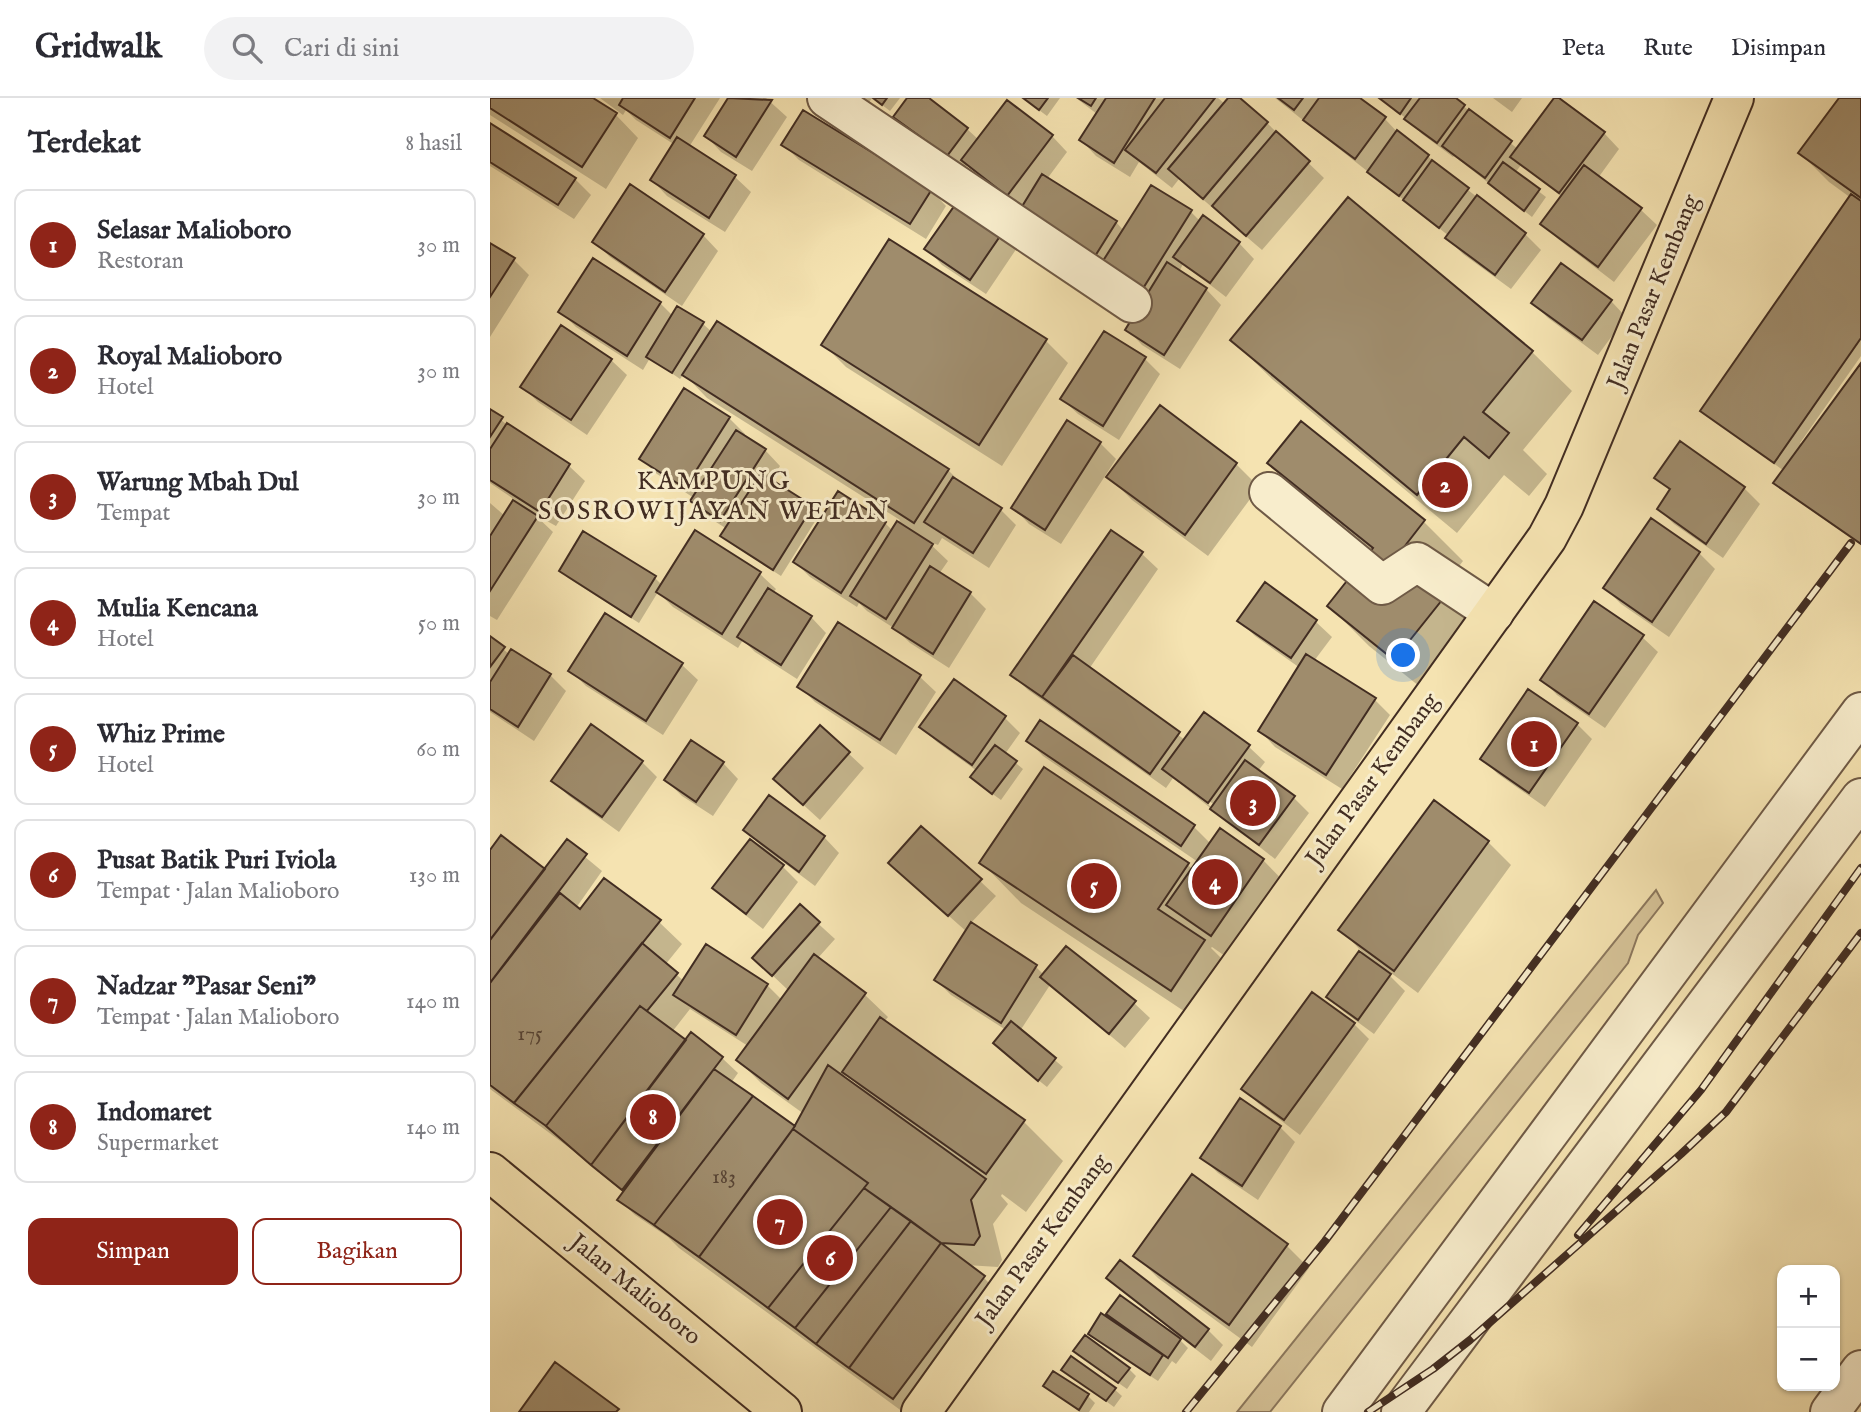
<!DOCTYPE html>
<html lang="id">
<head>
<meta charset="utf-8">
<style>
  body { margin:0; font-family:"IM FELL English",serif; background:#f2f2f3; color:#2b2b33 }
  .controls { position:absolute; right:21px; bottom:21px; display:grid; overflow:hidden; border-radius:14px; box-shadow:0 2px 5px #0004 }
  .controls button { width:63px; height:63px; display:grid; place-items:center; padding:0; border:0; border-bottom:2px solid #e1e1e2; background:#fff; color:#2b2b33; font:35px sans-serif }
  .you { position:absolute; left:914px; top:558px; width:24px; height:24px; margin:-18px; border:5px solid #fff; border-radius:50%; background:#1a73e8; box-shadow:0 0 0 10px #1a73e833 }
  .badge { display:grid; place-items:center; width:46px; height:46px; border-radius:50%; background:#8f2418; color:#fff; font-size:23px; font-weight:700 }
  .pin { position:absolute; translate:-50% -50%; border:4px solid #fff; box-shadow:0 2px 7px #0006 }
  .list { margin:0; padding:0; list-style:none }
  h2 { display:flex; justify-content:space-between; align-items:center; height:91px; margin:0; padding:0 28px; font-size:30px }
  h2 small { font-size:23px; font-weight:400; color:#7c7c81 }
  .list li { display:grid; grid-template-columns:46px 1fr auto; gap:21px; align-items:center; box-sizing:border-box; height:112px; margin:0 14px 14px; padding:0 14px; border:2px solid #e1e1e2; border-radius:14px }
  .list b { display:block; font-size:26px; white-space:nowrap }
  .list p { margin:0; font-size:23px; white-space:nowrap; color:#7c7c81 }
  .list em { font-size:23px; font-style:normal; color:#7c7c81 }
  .actions { display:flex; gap:14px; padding:21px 28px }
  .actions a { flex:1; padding:16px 0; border:2px solid #8f2418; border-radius:14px; text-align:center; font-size:24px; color:#8f2418 }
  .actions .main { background:#8f2418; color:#fff }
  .icon { flex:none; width:38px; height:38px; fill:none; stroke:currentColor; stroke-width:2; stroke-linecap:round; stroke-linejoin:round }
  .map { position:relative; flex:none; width:1371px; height:1314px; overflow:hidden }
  header { display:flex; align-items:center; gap:42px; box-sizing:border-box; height:98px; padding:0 35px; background:#fff; border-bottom:2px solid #e1e1e2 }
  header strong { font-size:33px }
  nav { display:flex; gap:38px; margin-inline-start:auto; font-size:24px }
  .search { width:490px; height:63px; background:#f2f2f3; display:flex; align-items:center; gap:18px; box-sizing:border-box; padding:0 24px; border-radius:38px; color:#7c7c81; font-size:26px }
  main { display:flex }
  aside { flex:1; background:#fff }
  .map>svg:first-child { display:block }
  .green { fill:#d7c499; stroke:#8c785e; stroke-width:2 }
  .shadow { fill:#0003; fill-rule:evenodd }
  .building { fill:#9f8c6c; stroke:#422d22; stroke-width:2 }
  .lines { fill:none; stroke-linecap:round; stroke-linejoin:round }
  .minor-casing { stroke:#6f5a46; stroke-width:42 }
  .major-casing { stroke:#422d22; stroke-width:42 }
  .minor { stroke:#f8edcc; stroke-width:38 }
  .major { stroke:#f5e3b1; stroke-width:38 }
  .rail-casing { stroke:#422d22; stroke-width:8 }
  .rail { stroke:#f8edcc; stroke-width:5; stroke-dasharray:16; stroke-linecap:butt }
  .labels { text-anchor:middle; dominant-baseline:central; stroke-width:6; stroke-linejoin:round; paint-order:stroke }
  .number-label { font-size:21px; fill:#594534 }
  .street-label { font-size:24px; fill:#422d22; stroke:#f8edcc }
  .neighbourhood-label { font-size:26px; letter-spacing:2px; fill:#422d22; stroke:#f8edcc }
</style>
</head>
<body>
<header>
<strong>Gridwalk</strong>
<div class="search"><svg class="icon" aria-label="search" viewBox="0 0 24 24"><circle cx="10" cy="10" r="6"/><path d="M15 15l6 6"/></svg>Cari di sini</div>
<nav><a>Peta</a><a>Rute</a><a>Disimpan</a></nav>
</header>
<main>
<aside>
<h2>Terdekat<small>8 hasil</small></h2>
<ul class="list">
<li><span class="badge">1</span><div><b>Selasar Malioboro</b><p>Restoran</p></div><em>30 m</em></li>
<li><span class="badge">2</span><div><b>Royal Malioboro</b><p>Hotel</p></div><em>30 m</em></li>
<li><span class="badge">3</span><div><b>Warung Mbah Dul</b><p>Tempat</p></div><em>30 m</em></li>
<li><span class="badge">4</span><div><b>Mulia Kencana</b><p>Hotel</p></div><em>50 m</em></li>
<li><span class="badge">5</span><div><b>Whiz Prime</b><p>Hotel</p></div><em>60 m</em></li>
<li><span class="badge">6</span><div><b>Pusat Batik Puri Iviola</b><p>Tempat · Jalan Malioboro</p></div><em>130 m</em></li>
<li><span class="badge">7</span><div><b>Nadzar &quot;Pasar Seni&quot;</b><p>Tempat · Jalan Malioboro</p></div><em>140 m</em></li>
<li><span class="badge">8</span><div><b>Indomaret</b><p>Supermarket</p></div><em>140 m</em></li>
</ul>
<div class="actions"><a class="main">Simpan</a><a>Bagikan</a></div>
</aside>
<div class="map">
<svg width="1371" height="1314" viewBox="0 0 1371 1314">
  <rect width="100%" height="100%" fill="#f5e3b1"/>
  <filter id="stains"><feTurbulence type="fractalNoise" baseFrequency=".00286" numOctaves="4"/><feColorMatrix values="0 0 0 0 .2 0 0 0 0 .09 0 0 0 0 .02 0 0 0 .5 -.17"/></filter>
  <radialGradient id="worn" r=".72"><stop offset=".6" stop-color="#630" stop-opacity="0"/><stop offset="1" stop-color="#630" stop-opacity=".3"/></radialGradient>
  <path class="green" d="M1166,792l7,13 -25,32 -10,28 -358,449h-33z"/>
  <path class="shadow" d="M0,0h99l27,17 22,23 -32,51 -116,-74z
    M110,0h120l-31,49 46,30 16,15 -26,40 -58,-36 -15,-16 23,-35 -39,-25 -10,-10 -3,5z
    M240,0h36l21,19 -35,54 -31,-19 -15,-16z
    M362,0h20l-7,10z
    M383,0h27l-10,13z
    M419,0h17l41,31 12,11 73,-4 15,16 -20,27 69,43 8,9 67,-19 9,9 39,22 15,16 -28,38 -43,-33 -4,8 27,17 15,16 -41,64 -38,-24 -15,-16 20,-32 -125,-88 -55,-44 -4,5 -52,-38 -16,-16z
    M533,0h37l-13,18z
    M586,0h142l7,6 5,-6h7l30,25 57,55 -62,72 -83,-71 -7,9 -33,-26 -9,15 -34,-21 -15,-16 16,-26z
    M785,0h82l28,21 15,16 28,21 14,14 83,64 16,16 -30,39 -48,-35 -16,-16 2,-2z
    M889,0h74l65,51 86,-16 15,16 -21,29 43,32 16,15 -43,57 -56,-43 -16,-15 20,-27 -41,-32 -6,8 31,24 -14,20 -78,-61 -1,1 -31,-23 -15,-15z
    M1003,0h29l-10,14z
    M1351,0h20v258l-61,87 3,2 58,-80v180l-79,-55 -7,-7 9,-12 -82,-60 149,-213 -22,-16 -29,-29z
    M0,27l85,54 16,16 -17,24 -84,-53z
    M294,47l147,45 15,16 -20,33 -127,-79z
    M472,99l59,45 -35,52 -44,-29 -15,-16z
    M213,137l15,16 -36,55 -72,-49 -16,-16z
    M0,147l24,15 15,15 -39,62z
    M103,163l67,42 13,13 5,-7 25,15 9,8 236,138 17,17 36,23 15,15 -27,43 -47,-30 -4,7 -12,-5 22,21 -9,13 31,19 16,16 -37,59 -39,-25 -13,-13 -30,-19 -8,-8 -2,4 -47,-30 -15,-15 90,-39 8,8 7,-11 -193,-122 -23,-24 -4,5 -30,-21 -7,12 -67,-43 -15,-15z
    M1121,203l15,16 -28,38 -50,-37 -15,-15z
    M555,242l23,23 -66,103 -156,-99 -22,-22z
    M742,242l300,12 40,39 -49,59 24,24 -18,22 -25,-21 -47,58 -185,-154z
    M655,261l15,15 -41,66 -41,-26 -16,-15z
    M121,262l16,15 -40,60 -49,-33 -15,-15z
    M195,292l44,28 16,16 -2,2 22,14 15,16 -9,15 41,26 7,8 -38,61 -51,-33 -7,-7 4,-7 -19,-12 -15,-16 1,-3 -37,-24 -16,-15z
    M0,313l22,18 57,37 16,15 -29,45 -22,-12 19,18 -56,88 -7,-4v-113l15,13 10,-16 -25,-17z
    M610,345l16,16 -55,85 -32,-20 -15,-16z
    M780,365l154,59 39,39 -20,26 46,44 -55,67 -65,-52 -40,-40 43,-53 -63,-51z
    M746,366l23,23 -51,69 -76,-56 -23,-23z
    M1167,379l87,11 16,16 -37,54 -49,-34 -15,-15 12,-17z
    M1161,422l48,33 16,16 -46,68 -48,-33 -16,-16z
    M205,434l65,42 16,15 -3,4 38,24 15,16 -29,46 -42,-27 -12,-12 -5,8 -65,-41 -15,-15 -19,31 -71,-45 -7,-7 94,7 7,7z
    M622,434l30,22 16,15 -69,100 96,71 19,-26 45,33 16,15 -7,9 36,27 15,15 -34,46 -95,-75 34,25 2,-3 -37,-27v4l-6,-5 -7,10 -138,-98 -15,-15z
    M775,487l51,37 16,15 -18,24 61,39 15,15 -48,74 -67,-42 -15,-16 40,-63 -45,-32 -15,-15z
    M116,517l76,50 16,15 -35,55 -77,-49 -15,-15z
    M349,526l81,53 16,15 -40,63 -81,-53 -16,-16z
    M1152,539l16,15 -53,76 -48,-33 -15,-16z
    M0,540l20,17 40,20 16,16 -32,50 -44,-29z
    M464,583l51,37 15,15 -15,21 18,15 -22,31 -21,-15 -3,-14 -40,-29 -16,-15z
    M1087,626l15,15 -47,68 -47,-33 -16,-15z
    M538,642l166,87 17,17 52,16 39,40 -51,74 -39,-27 -1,1 33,33 -33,48 -190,-126 -39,-40 206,2 5,5 5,-8 -155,-106z
    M358,655l16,15 -44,52 -45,-41z
    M152,664l15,15 -38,55 -50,-36 -16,-15z
    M233,665l15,16 -25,37 -31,-20 -16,-16z
    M944,704l54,40 23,23 -93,128 -31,-23 -1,2 19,19 -31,43 -30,-22 -16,-16 39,-39 -26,-27z
    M255,732l79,7 15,16 -24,33 -36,-27 -2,2 21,21 -35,47 -33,-26 -16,-15 49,-40z
    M77,744l35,29 -26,37 4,3 79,11 23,22 -17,21 19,16 83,4 15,15 7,-9 -19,-18 30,-66 35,32 -18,20 48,36 23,22 -4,5 139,99 40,40 -37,51 -24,-18 -1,2 7,8 -15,20 9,36 -4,7 -32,-2 18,13 29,29 -110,105 -224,-164 -11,-11 -33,-22 -16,-15 4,-8 -52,-43 -81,-60v-236l55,18zM200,911l58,37 -10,14 23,23 43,31 -8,14 -65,-45 7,-10 -16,-15 -30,-24 -6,8 -14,-10zM356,975l17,17 -1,1 -19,-13z
    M416,780l74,3 16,15 -26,28 66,43 8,8 90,28 16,15 -25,30 -75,-63 -30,46 43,36 -16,20 -45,-36 4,-21 -55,-35 -15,-15 31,-48z
    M864,926l15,15 -69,96 -41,-31 -16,-15z
    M790,1029l15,15 -37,58 -40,-27 -15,-15z
    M796,1147l23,23 -57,79 -94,-69 -23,-23z
    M618,1180l100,52 15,15 -12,16 -31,-24 -1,2 9,9 -12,16 -4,-3 -14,20 -61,-40 -7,-7 31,-7 -13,-13 59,17 2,-3 -45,-35z
    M593,1260l46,11 7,7 -9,13z
    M573,1272l51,19 8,7 -8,11z
    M555,1288l43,10 7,7 -6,9h-9z"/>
  <path class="building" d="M0,0h103l24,15 -35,54 -92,-59z
    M133,0h72l-25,40 -51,-33z
    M238,0l44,2 -36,57 -32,-21z
    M383,0h14l-5,7z
    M417,0h22l39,30 -21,28 -54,-39z
    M533,0h25l-9,12z
    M588,0h18l-5,8z
    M616,0h49l-41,65 -35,-23z
    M675,0h50l-59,75 -31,-23z
    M738,0h12l28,24 -65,77 -35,-30z
    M788,0h25l-9,12z
    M829,0h41l26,19 -31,42 -52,-39z
    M889,0h32l-11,16z
    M930,0h36l9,7 -28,38 -33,-24z
    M1064,0h5l46,34 -46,61 -49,-36z
    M1349,0h22v100l-63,-45z
    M517,2l46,35 -46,61 -46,-36z
    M979,11l43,32 -27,37 -43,-32z
    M313,12l129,79 -22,35 -129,-79z
    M0,25l86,55 -18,27 -68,-43z
    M907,32l32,25 -30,41 -32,-24z
    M786,33l34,30 -64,75 -34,-30z
    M187,39l59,38 -27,43 -59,-38z
    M942,62l37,28 -30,40 -36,-28z
    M1013,64l37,27 -16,22 -36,-28z
    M1094,67l58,43 -44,59 -58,-43z
    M552,76l75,47 -25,40 -74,-48z
    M140,86l74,50 -39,58 -73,-50z
    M661,87l41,25 -50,80 -41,-26z
    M1361,96l10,7v137l-87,125 -74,-52z
    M472,97l45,31 -37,54 -46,-31z
    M987,97l49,38 -31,42 -50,-37z
    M858,99l185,154 -50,61 26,21 -20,25 -25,-21 -47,58 -187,-155z
    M713,117l37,27 -30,41 -37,-26z
    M399,141l158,100 -68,106 -158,-100z
    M0,145l25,15 -25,39z
    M103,160l68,44 -34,54 -69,-44z
    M677,164l40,26 -43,67 -39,-25z
    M1071,165l51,37 -30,40 -51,-37z
    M187,208l27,16 -32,51 -26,-16z
    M227,223l232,148 -35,54 -232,-148z
    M71,227l51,34 -41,61 -51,-33z
    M614,233l42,26 -43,69 -43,-27z
    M1371,265v181l-88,-61z
    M194,290l46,29 -45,71 -46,-29z
    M670,307l77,58 -52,72 -79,-58z
    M0,311l13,8 -13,20z
    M577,322l34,22 -56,88 -34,-22z
    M811,323l124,99 -24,31 49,39 -56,70 -67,-54 46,-58 -106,-85z
    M17,325l63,41 -30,48 -50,-32v-31z
    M246,332l30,19 -46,72 -30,-20z
    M1190,343l65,46 -39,57 -49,-35 13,-20 -16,-11z
    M271,375l52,33 -40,64 -53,-34z
    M463,379l49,31 -29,45 -49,-31z
    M348,393l48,31 -45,71 -48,-31z
    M23,402l25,16 -48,75v-55z
    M1161,420l49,34 -48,70 -49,-34z
    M407,423l36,23 -47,75 -36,-23z
    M205,432l66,42 -39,62 -66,-42z
    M621,432l32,22 -101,145 -32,-22z
    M93,433l73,45 -25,41 -72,-46z
    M440,468l41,26 -38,62 -41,-26z
    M775,484l52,38 -26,38 -54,-37z
    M278,490l44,28 -31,49 -44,-28z
    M1104,503l50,34 -55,79 -49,-34z
    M115,515l78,50 -37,58 -78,-50z
    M348,524l83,53 -41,65 -83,-53z
    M0,538l15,11 -15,20z
    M21,551l40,25 -33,53 -28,-18v-27z
    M816,556l70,44 -50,77 -68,-44z
    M583,557l107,77 -30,42 -108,-77z
    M464,581l52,37 -34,49 -53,-38z
    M1038,591l50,34 -49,70 -49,-34z
    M714,614l46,33 -42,58 -46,-34z
    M550,622l155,105 -14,21 -155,-105z
    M101,626l52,37 -41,56 -51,-36z
    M330,627l30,27 -47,53 -30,-26z
    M201,642l33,22 -28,40 -32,-22z
    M505,647l22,16 -25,33 -22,-17z
    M755,662l50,36 -36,49 -49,-36z
    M554,669l145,96 -31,46 47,31 -34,51 -192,-128z
    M279,697l56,41 -26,36 -56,-42z
    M944,702l55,41 -95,130 -56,-41z
    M431,728l61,53 -34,37 -60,-53z
    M730,730l44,31 -53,77 -45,-31z
    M11,737l44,34 -55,71v-90z
    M77,741l20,15 -97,129v-43z
    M260,741l34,26 -38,49 -34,-26z
    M114,780l57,42 -147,183 -24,-18v-102l70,-90 20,16z
    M310,806l20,18 -48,54 -20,-18z
    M481,824l66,43 -36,58 -67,-43z
    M152,845l36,30 -31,38 -7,-5 -94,120 -32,-23z
    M216,846l62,40 -32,51 -63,-40z
    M576,848l70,55 -27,33 -69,-57z
    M869,853l32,23 -33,46 -32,-23z
    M324,856l52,39 -78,106 -52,-39z
    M822,894l43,31 -71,97 -43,-31z
    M150,908l46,34 -95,125 -45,-39z
    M390,919l145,103 -39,54 -144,-102z
    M521,923l45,37 -18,23 -45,-38z
    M201,934l32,25 -101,133 -31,-25z
    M338,967l158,114 -15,21 9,36 -6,9 -33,-2 -77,-55 4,-5 -75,-54z
    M224,971l39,27 -99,129 -37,-25z
    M263,998l42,30 -96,131 -45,-32z
    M750,1000l41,28 -39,60 -42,-28z
    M303,1031l75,54 -100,125 -69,-51z
    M702,1076l96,70 -59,81 -96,-69z
    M374,1090l27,19 -96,121 -27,-20z
    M401,1109l20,14 -95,123 -21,-16z
    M421,1123l30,22 -92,125 -33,-24z
    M451,1145l44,33 -92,123 -44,-31z
    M630,1162l89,69 -14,18 -89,-69z
    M630,1197l61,44 -13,19 -62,-44z
    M611,1215l62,42 -13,20 -62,-41z
    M595,1237l45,33 -12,15 -45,-32z
    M581,1258l45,32 -10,13 -45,-31z
    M65,1264l64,47 -3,3h-97z
    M563,1273l36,23 -10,16 -36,-24z"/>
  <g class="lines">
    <g class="minor-casing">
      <path id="minor" d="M337,0l305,205
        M779,394l113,93 35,-23 77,51
        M852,1314l519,-700
        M911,1314l460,-614
        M1340,1314l31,-42"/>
    </g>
    <g class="major-casing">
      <path id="major" d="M0,1074l292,240
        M431,1314l626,-874 17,-32 170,-408"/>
    </g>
    <use href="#minor" class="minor"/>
    <use href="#major" class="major"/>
    <g class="rail-casing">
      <path id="rail" d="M1088,1137l123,-145 160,-222
        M696,1314l139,-171 526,-698
        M878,1314l65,-43 37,-29 211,-186 45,-42 135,-179"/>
    </g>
    <use href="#rail" class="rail"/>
  </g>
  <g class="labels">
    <g class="number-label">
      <text x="40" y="936">175</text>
      <text x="234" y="1079">183</text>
    </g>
    <g class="street-label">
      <text transform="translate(1164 194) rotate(-68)">Jalan Pasar Kembang</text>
      <text transform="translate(883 682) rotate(-54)">Jalan Pasar Kembang</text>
      <text transform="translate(553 1143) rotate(-54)">Jalan Pasar Kembang</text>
      <text transform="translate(145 1192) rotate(39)">Jalan Malioboro</text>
    </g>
    <g class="neighbourhood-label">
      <text x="224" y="383">KAMPUNG<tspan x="224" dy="30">SOSROWIJAYAN WETAN</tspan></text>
    </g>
  </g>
  <rect width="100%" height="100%" filter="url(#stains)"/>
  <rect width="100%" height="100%" fill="url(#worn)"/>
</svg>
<div class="controls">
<button>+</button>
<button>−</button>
</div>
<div class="you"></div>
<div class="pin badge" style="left:1044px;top:646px">1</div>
<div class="pin badge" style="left:955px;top:387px">2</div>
<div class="pin badge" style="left:763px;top:705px">3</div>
<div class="pin badge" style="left:725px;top:784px">4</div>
<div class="pin badge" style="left:604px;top:788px">5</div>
<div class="pin badge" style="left:340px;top:1160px">6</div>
<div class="pin badge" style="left:290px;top:1124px">7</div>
<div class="pin badge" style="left:163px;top:1019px">8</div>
</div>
</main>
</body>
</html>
